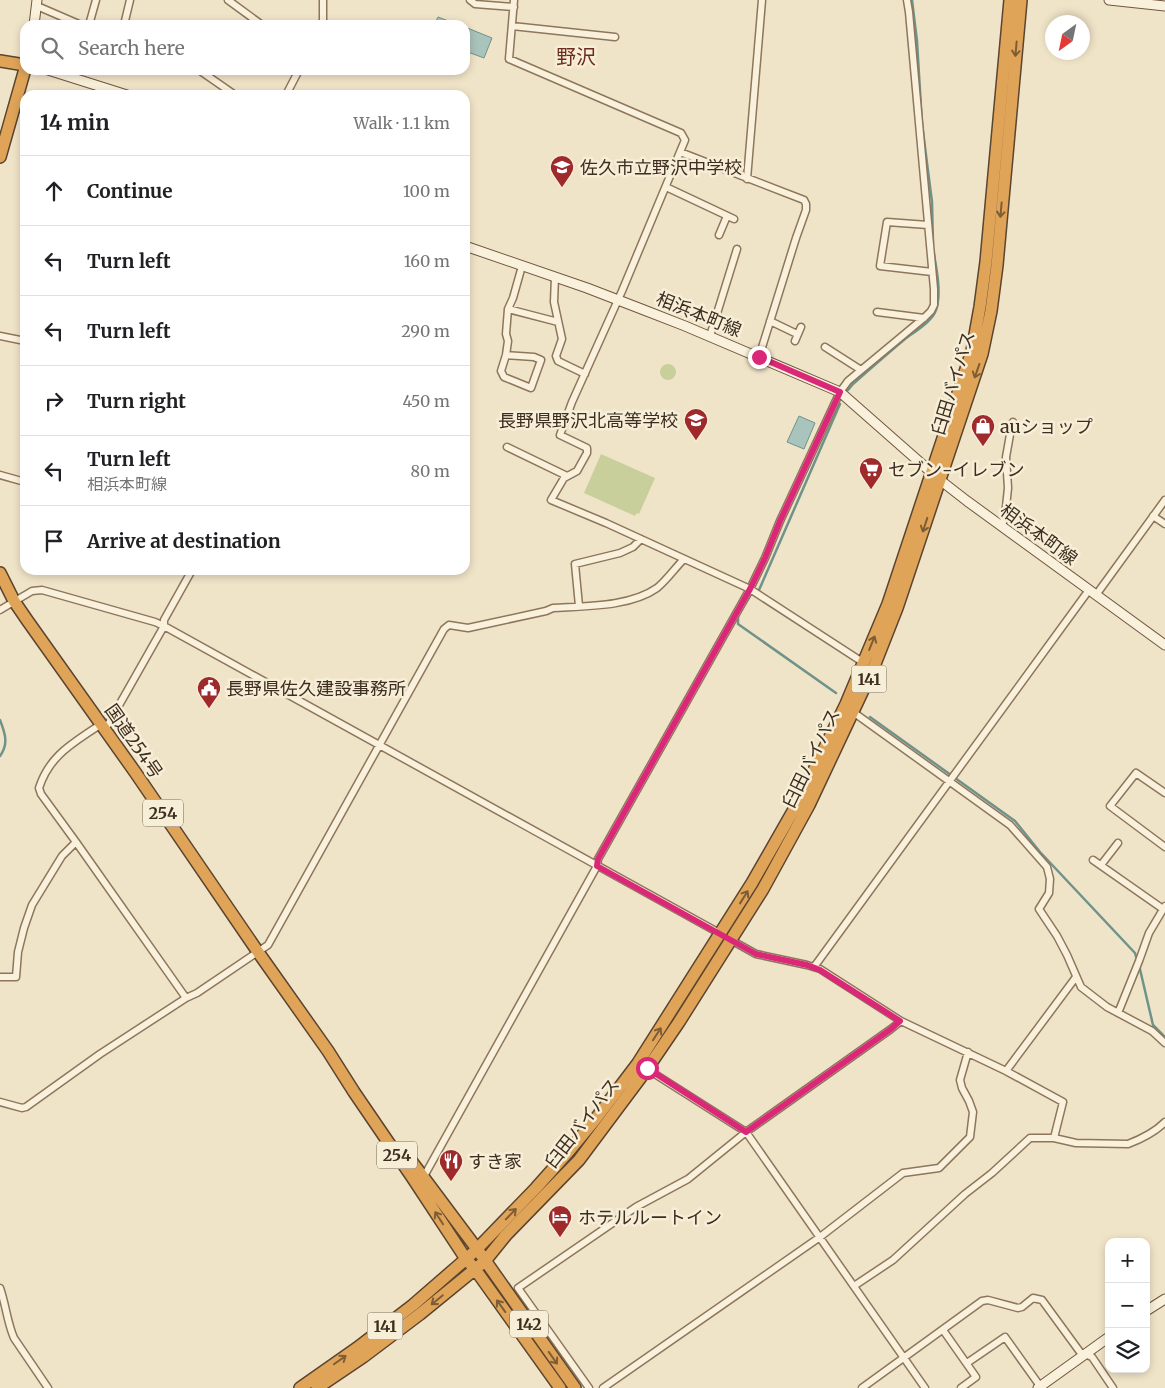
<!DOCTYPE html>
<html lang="en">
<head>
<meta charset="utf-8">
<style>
  body { margin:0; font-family:Merriweather,"Noto Sans JP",serif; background:#f6f6f6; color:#202124 }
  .controls { position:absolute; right:15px; bottom:15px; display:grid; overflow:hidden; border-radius:10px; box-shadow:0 2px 8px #0003 }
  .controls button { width:45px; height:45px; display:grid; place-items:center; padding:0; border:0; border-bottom:1px solid #e0e0e0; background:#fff; color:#202124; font:25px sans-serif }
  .compass { position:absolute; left:1045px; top:15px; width:45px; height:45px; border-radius:50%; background:#fff; box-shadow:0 2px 8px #0003; rotate:213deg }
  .stop { position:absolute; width:15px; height:15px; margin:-11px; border:4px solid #db2777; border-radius:50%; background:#fff }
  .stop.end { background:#db2777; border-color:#fff; box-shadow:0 1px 5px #0008 }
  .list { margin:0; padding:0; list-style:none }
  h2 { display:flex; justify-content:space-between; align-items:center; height:65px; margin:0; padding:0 20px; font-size:21px }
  h2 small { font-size:16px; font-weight:400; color:#757577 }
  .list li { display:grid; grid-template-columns:32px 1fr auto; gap:15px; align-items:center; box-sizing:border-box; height:70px; padding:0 20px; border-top:1px solid #e0e0e0 }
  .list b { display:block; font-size:19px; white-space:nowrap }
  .list p { margin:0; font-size:16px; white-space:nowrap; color:#757577 }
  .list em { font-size:16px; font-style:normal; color:#757577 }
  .icon { flex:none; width:28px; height:28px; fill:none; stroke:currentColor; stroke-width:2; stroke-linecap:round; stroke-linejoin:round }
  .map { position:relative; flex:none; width:1165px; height:1388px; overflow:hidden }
  .search { position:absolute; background:#fff; box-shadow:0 2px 8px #0003; left:20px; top:20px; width:450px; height:55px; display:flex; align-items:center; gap:12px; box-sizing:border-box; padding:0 18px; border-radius:15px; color:#757577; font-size:19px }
  .panel { position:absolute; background:#fff; box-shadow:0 2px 8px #0003; left:20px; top:90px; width:450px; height:485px; border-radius:15px }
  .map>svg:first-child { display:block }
  .green { fill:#c9cf9b }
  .water { fill:#a9c4bc; stroke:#6f938a }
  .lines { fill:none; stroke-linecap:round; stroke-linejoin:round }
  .stream { stroke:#6f938a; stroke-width:2.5 }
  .street-casing { stroke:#8d765c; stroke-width:9 }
  .secondary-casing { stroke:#6f573f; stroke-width:11 }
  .highway-casing { stroke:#5b4430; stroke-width:14 }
  .street { stroke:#faf1dc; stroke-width:6 }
  .secondary { stroke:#faf1dc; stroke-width:9 }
  .highway { stroke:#e0a458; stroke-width:11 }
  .oneway { stroke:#7e5d36 }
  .route { stroke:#db2777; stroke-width:6 }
  .labels { text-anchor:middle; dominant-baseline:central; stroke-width:5; stroke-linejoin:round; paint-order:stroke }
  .shield { fill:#f7eed8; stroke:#756857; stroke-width:1 }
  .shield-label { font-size:16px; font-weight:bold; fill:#3d2e20 }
  .poi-label { font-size:18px; fill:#3d2e20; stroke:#f7eed8; text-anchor:start }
  .street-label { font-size:18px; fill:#3d2e20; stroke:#f7eed8 }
  .quarter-label { font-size:20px; fill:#6b2e1e; stroke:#f7eed8 }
</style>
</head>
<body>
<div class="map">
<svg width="1165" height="1388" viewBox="0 0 1165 1388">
  <rect width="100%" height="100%" fill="#f0e4c8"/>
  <path class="green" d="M660 372a8 8 0 1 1 16 0a8 8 0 1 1-16 0Z
    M601,454l54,24 -16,36 -2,-1 -2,3 -51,-23z"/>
  <path class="water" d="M438,17l21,8h-25z
    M465,27l27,11 -8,20 -19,-7z
    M799,416l16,7 -11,26 -17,-7z"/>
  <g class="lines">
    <path class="stream" d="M912,0l5,41 5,83 10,78 1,41
      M848,390l5,-6c17,-15 34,-30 52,-45 9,-7 28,-18 31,-29 6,-17 0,-44 -3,-61
      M759,590l81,-186
      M743,607l7,-11
      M738,616v8l98,69
      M870,717l145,104 25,31 95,101 2,7
      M0,720c5,13 9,24 0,36
      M1139,965l14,60 12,12"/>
    <g class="street-casing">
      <path id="street" d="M228,0l34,25
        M470,0l5,4 39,3
        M514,0l-5,59 172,74 4,7 -63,151 -50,111 -12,33 27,13v5l-10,18 -13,7 -13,22 55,23 144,66 114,74
        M37,6l44,19
        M89,25l7,-25
        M124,25l6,-25
        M321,25l2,-5v-20
        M512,26l103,11
        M199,70l36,25
        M286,95l13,-25
        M680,152l124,48 2,4v6l-10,28 -37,119
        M747,179l15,-179
        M666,187l68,32
        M928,225l-41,-3 -7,44 52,6
        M719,235l8,-19
        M555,277l-1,25 8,37 -6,17 2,5 27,13
        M508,309l50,13
        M877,312l47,6
        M770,321l27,13
        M0,336l25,5
        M710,336l27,-87
        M795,341l6,-14
        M825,347l36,23
        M506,355l28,2 7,3 -10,28 -27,-11 -3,-6 5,-16 2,-14 -2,-7 2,-25 5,-11 9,-32
        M507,447l60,29
        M0,475l25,7
        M1153,516l12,8
        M1002,527l4,-20 2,-19 -2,-31 5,-28 2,-7
        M1096,595l69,-95
        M579,606l-4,-42 45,-11 13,-6 8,-8
        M0,610l32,-19 10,-1 113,32 9,4 557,308
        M853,712l157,113 37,42 3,12 -1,14 -10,16 18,27 10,19 14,32 26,20 45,24 13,12
        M101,724c-27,19 -51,30 -62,64l2,6 35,48 110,156
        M105,730l59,-104v-6l28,-50
        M1165,793l-29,-20 -26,33 55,41
        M1093,860l70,49
        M1101,865l17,-22
        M729,939l27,15 51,11 13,4 81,52 105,50 57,31 -9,36
        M814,967l275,-377
        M0,977h16l2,-25 6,-24 8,-23 30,-49 14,-14
        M1118,1013l21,-52 10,-28 16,-27
        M647,1069l99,63 179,256
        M1006,1071l70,-94
        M0,1102l22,6 4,-1 74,-53 86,-56 11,-5 71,-48 176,-316 5,-4 19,3 78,-17 7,-3c32,-2 77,-1 104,-20 10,-8 18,-20 27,-29
        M423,1178l174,-312 1,-7 152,-270 15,-31 15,-37 60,-129 8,-11 77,-64 6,-6 3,-6v-16l-25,-277 -2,-12
        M854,1286l39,-26 72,-66 27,-21 38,-35h24l22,5 52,1c13,-5 27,-12 37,-22
        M0,1288c6,17 7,34 14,50l34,50
        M943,1330l33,47 -15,11
        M967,1363l38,-26 35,49
        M589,1388l-71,-100 118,-81 52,-28 58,-47 145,-103 10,-8
        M603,1388l217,-151 83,-64 36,-5 31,-31 3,-25 -4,-11 -7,-13 -2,-8 8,-28
        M862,1388l120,-87 6,-1 30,8 4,-1 11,-9 9,2 38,52 12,5 21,31"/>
    </g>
    <g class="secondary-casing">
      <path id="secondary" d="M1109,0l56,6
        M34,25l3,-25
        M48,70l79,25
        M465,246l122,42 57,22 41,16 155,66 100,88 27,21 198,144
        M1146,1311l19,-12
        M1038,1388l71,-51"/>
    </g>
    <g class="highway-casing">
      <path id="highway" d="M0,61l25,4
        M0,157l25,-88
        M0,573l14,28 13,19 108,152 123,180 70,99 26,41 58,85 54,82 9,10 85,119
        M406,1154l71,95 98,139
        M300,1388l57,-40 56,-43 53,-46 11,-10 59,-61 33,-37 25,-30 44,-58 114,-180 48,-84 46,-95 42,-100 84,-253 8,-44 6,-45 24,-262
        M317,1388l46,-31 57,-43 65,-53 21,-26 73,-75 68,-91 32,-47 84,-133 46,-84 64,-136 24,-61 85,-254 9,-43 6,-46 24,-265"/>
    </g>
    <use href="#street" class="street"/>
    <use href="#secondary" class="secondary"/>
    <use href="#highway" class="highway"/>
  </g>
  <defs><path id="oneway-shaft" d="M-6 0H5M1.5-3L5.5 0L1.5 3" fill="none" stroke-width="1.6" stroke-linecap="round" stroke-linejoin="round" transform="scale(1.25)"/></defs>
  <g class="oneway">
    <use href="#oneway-shaft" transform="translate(1016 49) rotate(95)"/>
    <use href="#oneway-shaft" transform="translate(1001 210) rotate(95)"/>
    <use href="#oneway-shaft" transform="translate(977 371) rotate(109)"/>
    <use href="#oneway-shaft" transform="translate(925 525) rotate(108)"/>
    <use href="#oneway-shaft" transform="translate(872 643) rotate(-68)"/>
    <use href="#oneway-shaft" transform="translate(744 897) rotate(-58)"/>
    <use href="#oneway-shaft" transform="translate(657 1034) rotate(-57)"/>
    <use href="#oneway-shaft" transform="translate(511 1214) rotate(-46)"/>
    <use href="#oneway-shaft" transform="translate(439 1218) rotate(-123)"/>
    <use href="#oneway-shaft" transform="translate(437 1300) rotate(141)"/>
    <use href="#oneway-shaft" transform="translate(501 1306) rotate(-126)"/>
    <use href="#oneway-shaft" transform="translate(553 1358) rotate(55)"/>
    <use href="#oneway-shaft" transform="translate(340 1360) rotate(-35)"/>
  </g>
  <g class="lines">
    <path class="route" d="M647,1068l99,64 145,-103 9,-8 -80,-51 -13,-5 -51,-11 -159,-88 1,-7 152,-270 15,-31 15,-37 60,-129 -81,-35"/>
  </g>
  <defs>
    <g id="school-pin" transform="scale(1.25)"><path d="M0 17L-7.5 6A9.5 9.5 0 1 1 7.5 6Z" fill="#9e2a2b" stroke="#f7eed8"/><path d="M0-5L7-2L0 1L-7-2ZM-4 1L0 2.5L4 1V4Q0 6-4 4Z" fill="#fff"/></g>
    <g id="shop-pin" transform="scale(1.25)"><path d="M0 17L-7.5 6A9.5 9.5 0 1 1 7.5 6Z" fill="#9e2a2b" stroke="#f7eed8"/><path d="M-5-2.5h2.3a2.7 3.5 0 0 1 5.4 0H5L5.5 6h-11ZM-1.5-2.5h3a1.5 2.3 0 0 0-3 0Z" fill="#fff"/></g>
    <g id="supermarket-pin" transform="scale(1.25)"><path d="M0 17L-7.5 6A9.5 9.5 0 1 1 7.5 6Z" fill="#9e2a2b" stroke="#f7eed8"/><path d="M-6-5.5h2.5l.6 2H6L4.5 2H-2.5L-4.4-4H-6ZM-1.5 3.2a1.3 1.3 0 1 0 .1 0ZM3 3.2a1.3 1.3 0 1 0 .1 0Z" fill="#fff"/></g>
    <g id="civic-pin" transform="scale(1.25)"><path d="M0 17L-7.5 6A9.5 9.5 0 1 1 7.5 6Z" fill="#9e2a2b" stroke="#f7eed8"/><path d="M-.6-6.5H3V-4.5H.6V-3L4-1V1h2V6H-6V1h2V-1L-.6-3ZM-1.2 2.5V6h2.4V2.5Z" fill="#fff"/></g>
    <g id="restaurant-pin" transform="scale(1.25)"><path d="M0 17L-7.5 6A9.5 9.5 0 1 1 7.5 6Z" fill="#9e2a2b" stroke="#f7eed8"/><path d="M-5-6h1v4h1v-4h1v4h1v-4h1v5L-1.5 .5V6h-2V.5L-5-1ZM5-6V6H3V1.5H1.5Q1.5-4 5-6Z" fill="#fff"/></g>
    <g id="hotel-pin" transform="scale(1.25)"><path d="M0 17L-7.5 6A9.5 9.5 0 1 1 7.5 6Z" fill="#9e2a2b" stroke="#f7eed8"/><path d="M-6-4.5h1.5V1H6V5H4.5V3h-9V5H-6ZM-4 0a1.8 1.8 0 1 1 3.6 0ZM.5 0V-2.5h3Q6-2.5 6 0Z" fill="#fff"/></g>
  </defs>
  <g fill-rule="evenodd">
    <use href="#school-pin" x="562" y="167"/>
    <use href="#school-pin" x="696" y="420"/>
    <use href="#shop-pin" x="983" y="426"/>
    <use href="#supermarket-pin" x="871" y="469"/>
    <use href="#civic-pin" x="209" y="688"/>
    <use href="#restaurant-pin" x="451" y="1161"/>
    <use href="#hotel-pin" x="560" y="1217"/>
  </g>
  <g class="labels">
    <g class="shield">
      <rect x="851.5" y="665.5" width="35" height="27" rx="4"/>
      <rect x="143" y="799.5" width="40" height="27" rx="4"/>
      <rect x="377" y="1141.5" width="40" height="27" rx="4"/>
      <rect x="510" y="1310.5" width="38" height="27" rx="4"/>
      <rect x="367.5" y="1312.5" width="35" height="27" rx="4"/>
    </g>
    <g class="shield-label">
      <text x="869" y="679">141</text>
      <text x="163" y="813">254</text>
      <text x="397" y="1155">254</text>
      <text x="529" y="1324">142</text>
      <text x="385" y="1326">141</text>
    </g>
    <g class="poi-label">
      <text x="580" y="167">佐久市立野沢中学校</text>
      <text x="678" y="420" text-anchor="end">長野県野沢北高等学校</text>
      <text x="1000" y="426">auショップ</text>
      <text x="888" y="469">セブン-イレブン</text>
      <text x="226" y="688">長野県佐久建設事務所</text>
      <text x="468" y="1161">すき家</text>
      <text x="578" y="1217">ホテルルートイン</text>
    </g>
    <g class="street-label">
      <text transform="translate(699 314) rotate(22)">相浜本町線</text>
      <text transform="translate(953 383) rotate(-73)">臼田バイパス</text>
      <text transform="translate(1039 534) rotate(36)">相浜本町線</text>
      <text transform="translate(134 741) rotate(55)">国道254号</text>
      <text transform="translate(811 758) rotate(-64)">臼田バイパス</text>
      <text transform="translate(582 1123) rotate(-52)">臼田バイパス</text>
    </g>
    <g class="quarter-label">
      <text x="576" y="56">野沢</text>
    </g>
  </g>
</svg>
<div class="controls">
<button>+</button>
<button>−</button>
<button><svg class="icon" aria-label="layers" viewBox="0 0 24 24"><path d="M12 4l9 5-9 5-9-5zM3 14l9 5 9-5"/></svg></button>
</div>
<svg class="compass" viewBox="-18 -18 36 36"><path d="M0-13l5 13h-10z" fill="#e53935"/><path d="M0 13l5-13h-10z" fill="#757577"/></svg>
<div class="stop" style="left:647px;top:1068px"></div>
<div class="stop end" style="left:759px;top:357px"></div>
<div class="search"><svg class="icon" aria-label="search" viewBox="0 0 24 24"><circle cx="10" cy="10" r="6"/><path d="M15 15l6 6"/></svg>Search here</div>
<section class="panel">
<h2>14 min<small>Walk · 1.1 km</small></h2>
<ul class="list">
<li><svg class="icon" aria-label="ahead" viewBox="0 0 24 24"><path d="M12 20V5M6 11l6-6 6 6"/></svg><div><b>Continue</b></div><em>100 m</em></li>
<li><svg class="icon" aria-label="left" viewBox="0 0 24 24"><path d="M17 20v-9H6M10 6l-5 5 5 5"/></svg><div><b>Turn left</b></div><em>160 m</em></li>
<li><svg class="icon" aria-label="left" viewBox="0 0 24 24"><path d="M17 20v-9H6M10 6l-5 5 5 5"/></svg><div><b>Turn left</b></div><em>290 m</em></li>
<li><svg class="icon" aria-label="right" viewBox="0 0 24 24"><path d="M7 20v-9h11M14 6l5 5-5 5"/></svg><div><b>Turn right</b></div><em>450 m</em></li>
<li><svg class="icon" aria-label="left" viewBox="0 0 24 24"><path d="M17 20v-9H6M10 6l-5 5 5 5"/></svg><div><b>Turn left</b><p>相浜本町線</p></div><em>80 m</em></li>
<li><svg class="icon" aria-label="arrive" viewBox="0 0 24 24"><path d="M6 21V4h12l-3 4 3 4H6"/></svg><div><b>Arrive at destination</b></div></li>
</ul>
</section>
</div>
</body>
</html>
